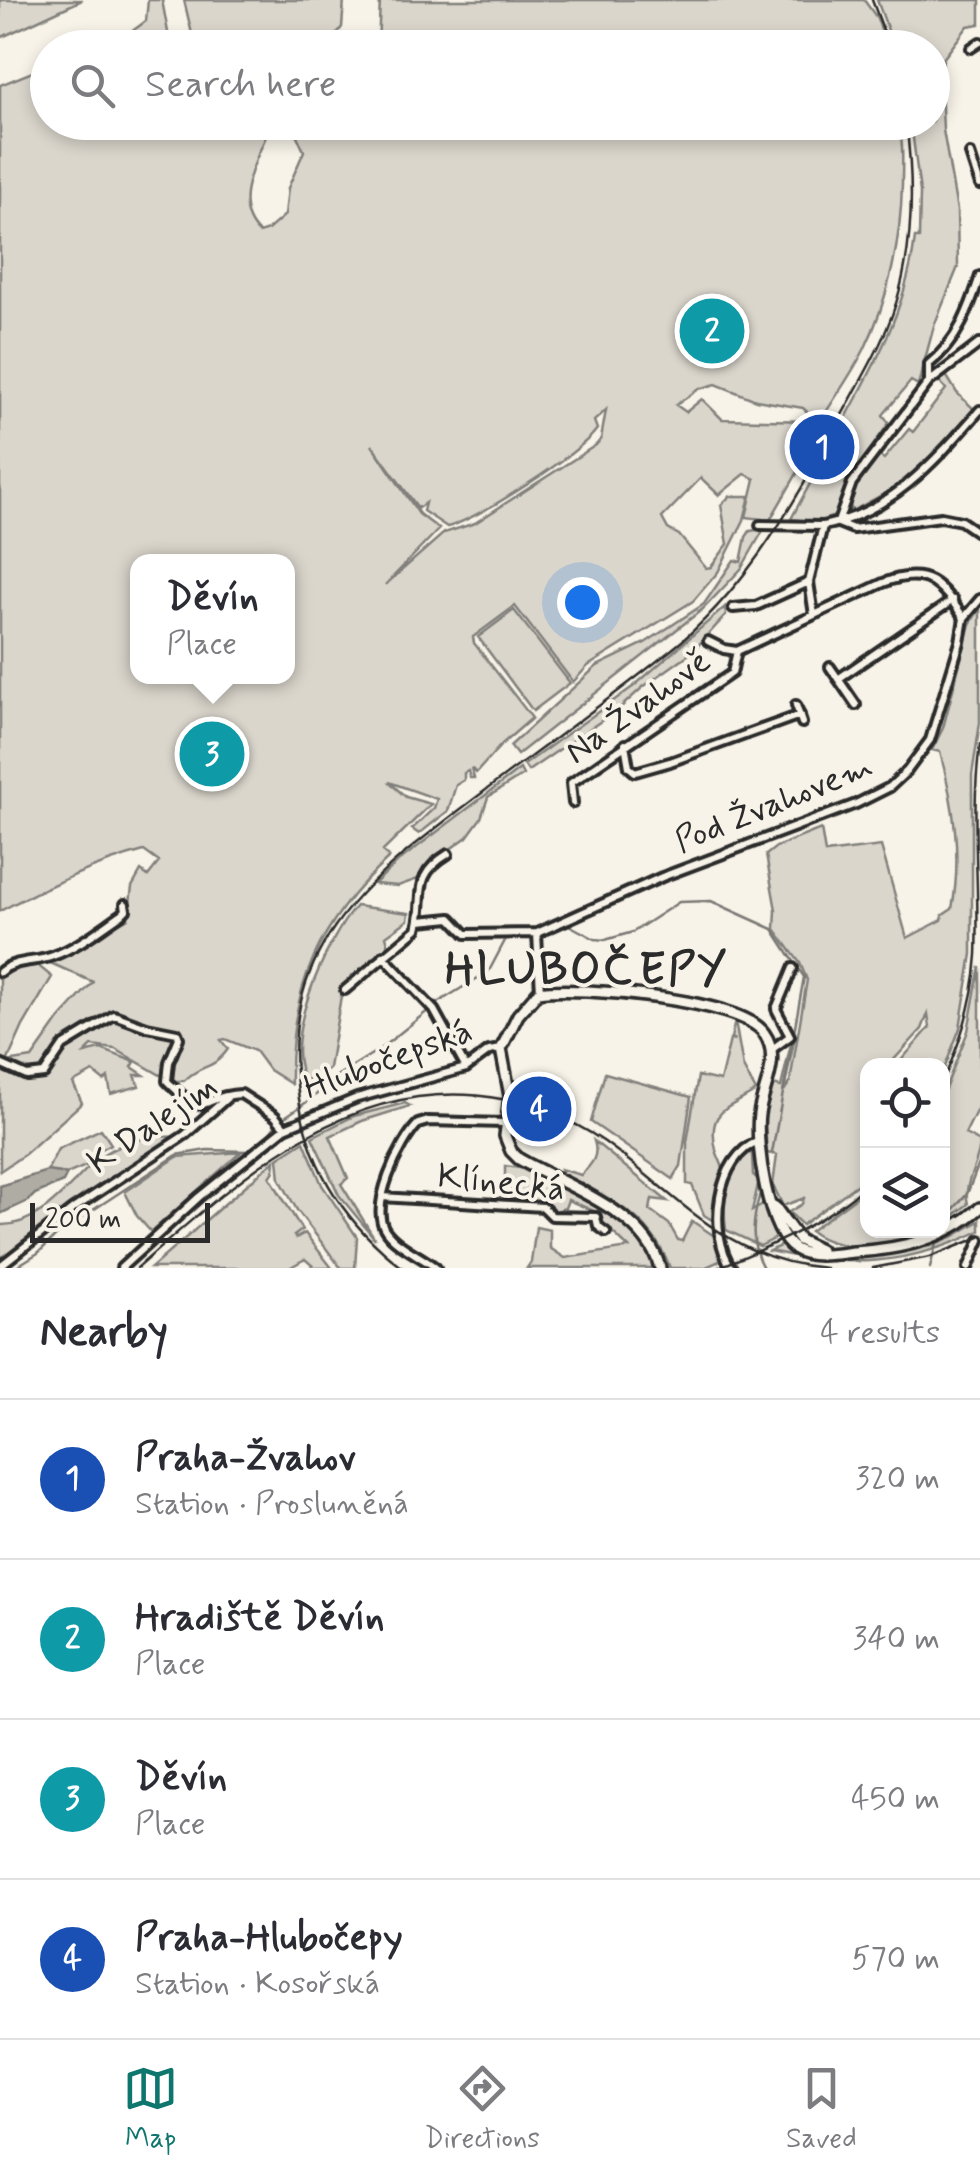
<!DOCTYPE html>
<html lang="en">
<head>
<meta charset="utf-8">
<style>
  body { margin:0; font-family:Mynerve,sans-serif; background:#f2f2f3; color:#2b2b33 }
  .controls { position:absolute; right:30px; bottom:30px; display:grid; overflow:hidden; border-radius:20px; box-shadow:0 5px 15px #0003 }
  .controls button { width:90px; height:90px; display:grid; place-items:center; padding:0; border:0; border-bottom:2px solid #e1e1e2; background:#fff; color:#2b2b33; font:50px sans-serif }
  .scale { position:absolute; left:30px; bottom:25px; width:180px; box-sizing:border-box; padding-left:10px; border:5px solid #2b2b2b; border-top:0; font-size:28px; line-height:35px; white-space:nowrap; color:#2b2b2b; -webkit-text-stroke:8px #f7f3e8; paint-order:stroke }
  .you { position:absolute; left:582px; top:602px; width:35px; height:35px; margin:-25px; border:8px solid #fff; border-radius:50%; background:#1a73e8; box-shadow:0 0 0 15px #1a73e833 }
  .badge { display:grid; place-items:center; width:65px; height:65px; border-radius:50%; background:#0f766e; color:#fff; font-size:32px; font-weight:700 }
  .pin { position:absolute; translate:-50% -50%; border:5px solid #fff; box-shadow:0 2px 10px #0006 }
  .popup { position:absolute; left:130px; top:554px; width:165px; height:130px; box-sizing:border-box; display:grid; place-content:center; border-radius:20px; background:#fff; filter:drop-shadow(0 2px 8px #0005); font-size:32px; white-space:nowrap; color:#7c7c81 }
  .popup b { font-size:38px; color:#2b2b33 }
  .popup::after { content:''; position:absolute; left:50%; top:100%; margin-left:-20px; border:20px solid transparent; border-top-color:#fff }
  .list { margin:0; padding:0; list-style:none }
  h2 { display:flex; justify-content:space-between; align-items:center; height:130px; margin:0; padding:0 40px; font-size:42px }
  h2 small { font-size:32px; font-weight:400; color:#7c7c81 }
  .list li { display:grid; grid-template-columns:65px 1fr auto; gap:30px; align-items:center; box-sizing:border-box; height:160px; padding:0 40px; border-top:2px solid #e1e1e2 }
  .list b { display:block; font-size:38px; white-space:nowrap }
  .list p { margin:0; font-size:32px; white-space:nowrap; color:#7c7c81 }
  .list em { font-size:32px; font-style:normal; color:#7c7c81 }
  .icon { flex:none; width:55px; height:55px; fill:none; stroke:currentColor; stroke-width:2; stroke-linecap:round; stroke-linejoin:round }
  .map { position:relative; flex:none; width:980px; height:1268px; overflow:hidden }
  .search { position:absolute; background:#fff; box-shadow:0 5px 15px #0003; left:30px; right:30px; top:30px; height:110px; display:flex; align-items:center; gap:25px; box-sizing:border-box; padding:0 35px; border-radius:55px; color:#7c7c81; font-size:38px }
  .sheet { height:770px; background:#fff }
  nav { display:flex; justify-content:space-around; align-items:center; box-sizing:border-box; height:140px; border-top:2px solid #e1e1e2; background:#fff; font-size:28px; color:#7c7c81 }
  nav a { display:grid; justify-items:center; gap:5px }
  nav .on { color:#0f766e }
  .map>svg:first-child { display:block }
  .green { fill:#dad6cc; stroke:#82807c; stroke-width:2.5; fill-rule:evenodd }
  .water { fill:#afaca4; stroke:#7a7874; stroke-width:2.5 }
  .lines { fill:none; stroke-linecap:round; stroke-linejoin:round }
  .stream { stroke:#7a7874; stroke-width:2.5 }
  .street-casing { stroke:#2b2b2b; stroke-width:14 }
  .secondary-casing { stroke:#2b2b2b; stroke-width:16 }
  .street { stroke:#f7f3e8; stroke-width:6 }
  .secondary { stroke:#f7f3e8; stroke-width:9 }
  .rail { stroke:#2b2b2b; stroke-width:2.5 }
  .labels { text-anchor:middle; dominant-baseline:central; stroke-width:8; stroke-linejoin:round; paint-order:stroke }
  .street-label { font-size:35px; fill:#2b2b2b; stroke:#f7f3e8 }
  .district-label { font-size:45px; font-weight:bold; letter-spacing:2.5px; fill:#2b2b2b; stroke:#f7f3e8 }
</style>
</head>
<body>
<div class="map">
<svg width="980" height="1268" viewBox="0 0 980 1268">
  <rect width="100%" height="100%" fill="#f7f3e8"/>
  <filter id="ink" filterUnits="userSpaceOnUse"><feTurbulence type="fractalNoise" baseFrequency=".01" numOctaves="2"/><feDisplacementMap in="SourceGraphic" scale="20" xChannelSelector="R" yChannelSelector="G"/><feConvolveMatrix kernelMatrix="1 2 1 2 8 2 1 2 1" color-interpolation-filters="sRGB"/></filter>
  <g filter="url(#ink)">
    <path class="green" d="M0,0h82l-82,38z
      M148,0h14l8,43 22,-9 -8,-34h160l-2,27 -8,11 1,9 -131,1 -12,-7 -9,6h-91l39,-15 15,-11z
      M380,0h484l13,18 10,29h-509z
      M877,0h103v24l-12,2 -25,33 -2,25 2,46 14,80 1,57 -24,59 -16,59 -7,-4 -28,34 6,8 -40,57 -14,36 -19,6 -25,-3 35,-65h4l3,-6 -2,-3c36,-66 75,-130 84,-207h4l1,-46 -9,-69 21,-1v-74l-38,-1z
      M47,66l1,56h157l16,7 7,-7 670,1c6,20 4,40 4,61 -1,56 -13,115 -38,166 -13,25 -30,49 -45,73l-16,-15 -47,-8 -40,-16 -17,5 -23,16 10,7 16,-13 20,20 92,2 6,13 -50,86 -24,-3 9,-38 -10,-5 -26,21 -18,-17 -39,40 6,11 11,6 27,33 5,-1 17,-23 -7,-39 9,-9h20l-6,24 -26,52 -25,29 -105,65 -15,16 -58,-76 -42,31 1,6 58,75 -30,26 -26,29 -5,-5 3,10h-4l-2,-7 -4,2v7l-8,5 -8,26 -29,23 -7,-5 22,-21 3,-9 -48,-17 17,15 25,7 -48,47 6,7c-70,63 -100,131 -98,226l-22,-14 -14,-19 -30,-12 -4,1 7,9c-15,22 -27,14 -44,32h-9l-4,-5 -1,-24 -6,25 -49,-28 -23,-3 -7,7 16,-4 34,13 -3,5 12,8h-9l4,11 -28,8 -3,-16 -4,3 -11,-9 -20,11 9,20 -57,51 -25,17v-197l17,-9 18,-2 17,14 -29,49 -16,36 25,-4 29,-41 32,-35 -47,-21 25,-9 57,-34 4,-31 9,-16 7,5 11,-14 -15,-11c-49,13 -101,37 -144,60v-826zM293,127l11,24 -16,37 -3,27 -17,15 -9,3c-29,-27 -4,-70 8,-99l3,-4zM606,410l-5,29 -5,6 -121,78 -31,10 -59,52 54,-56 -20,-15 -47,-69 46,63 7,-5 -2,8 24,16c30,-7 134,-74 150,-98l-3,-8zM137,562h150v114h-150z
      M946,375l11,18 18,17 -64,69 -57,31 -3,-1c-4,-20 16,-38 28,-53l5,3 25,-30 4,3 33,-43 -7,-8z
      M764,529l-23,40 -37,39 -187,147 -7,-9 87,-80 48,-23 59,-39 30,-44 7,2 5,-25 4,-6z
      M725,607l1,8 -34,37 -49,35 -23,21 -92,63 -4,-6 110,-79z
      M980,608v115l-8,52v179l-12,74 -17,44 -1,-6 -45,-1 33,-38 -2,-13 -6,15 -33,36 -21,1 -1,111 -65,48 -13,-13 13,-8 2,-6 -21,8 -10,-21 4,-30 -10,-2 -3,-41 10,-37 3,-24 1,10 -5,24 8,2 12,-52 2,1 -11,55 6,-9 17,-102 -7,-17 -25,-34 1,-19 -10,-55 10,-8 45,-18 4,24 56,-7 26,92 35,-18 1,-5 9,-6c10,-53 2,-105 -12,-157l-8,-2 11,-22 27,-104z
      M514,610l56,73 -37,28 -55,-74z
      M520,769l3,6 -35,22 -7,21 -14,19 -39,28 -10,14 -20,7 -24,-2 26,-24z
      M356,906l53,7 -1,7 -22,16 3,11 -47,43 -13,78 -10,8 -14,4c-25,-39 23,-143 51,-174z
      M980,966v137l-15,31 15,8c0,21 -18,41 -12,62l-25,20v-130l25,-63z
      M735,1021l8,46 13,24c-27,18 -50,18 -40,59 2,7 8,17 8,24 1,12 -10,29 -9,48l-11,-7 -12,-30 -5,-1v-42l11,-66 22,5 10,-41h5l-4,-2z
      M605,1073l86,24 -10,69 -8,13 -82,-57z
      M405,1103l5,3 -48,15 -32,15 18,42 -7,6 34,55 -36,-44 -27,-58 42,-21z
      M101,1129l10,15 -17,9 -1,10 -26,11 -20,-3 11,-22z
      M151,1136l29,1 -120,76 -60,48v-36c41,2 72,-45 101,-69 13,-10 35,-15 50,-20z
      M304,1141l18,44 35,52 -2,31h-14l-44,-58 -17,-31 -2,-21z
      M594,1141l73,60 -15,-2 -2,11 19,14 9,16 4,1 10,-20 27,18 5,20 -20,9h-34c-22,-57 -60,-67 -110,-94v-5l21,6c11,-11 18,-19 13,-34z
      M746,1151l6,3 1,21 6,5 -7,31 9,-5 4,-11 3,18 10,24 -18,9 -34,-16c-4,-29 0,-56 20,-79z
      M241,1152l-90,80 -14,-16 -12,-24 52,-35z
      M275,1160l-1,11 -4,6 32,53 -8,6 2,2 9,-5 27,35h-17l-10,-9 -16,9h-138z
      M505,1166l15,2 81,40 -5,4 -28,-12 -3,8 -9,3 -13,-9h-34l1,-18h-5z
      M867,1189l1,41 62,1c-33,18 -89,23 -120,0z
      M602,1209c24,15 45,31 52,59h-127l4,-6 5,-35 14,3v18l15,10 64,-10 -29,-28z
      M980,1221v10c-72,35 -134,37 -211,20l15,-7 11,8c46,1 91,2 135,-6 16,-3 35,-18 50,-25z"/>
    <path class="water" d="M47,1171l20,3 -4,8 -28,12 -7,7 -28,13v-28z"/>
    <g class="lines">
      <path class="stream" d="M567,924l28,15 10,1 28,-8 46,-30 32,-1 62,28 31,48 -32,176
        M514,930l24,-2
        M282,1119l32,-22 16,-17 50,-31 59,-47 50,-31 19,-36
        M760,1193c-7,25 -11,51 3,75
        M942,1222l25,-28 13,-33
        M14,1268l24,-15 23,-22 116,-76 30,-5 40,1 18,-12 11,-14
        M930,1268l7,-28"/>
      <g class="street-casing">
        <path id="street" d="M971,48l9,-6
          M970,154l10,31
          M929,382v-18c29,-23 40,-54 51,-88
          M838,522l14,-39 77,-101 51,-39
          M838,523l15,6 88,-12 20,4 19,13
          M760,525l63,1
          M733,608l23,-2 53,-24
          M814,615l-5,-33 14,-56c69,-14 113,-66 157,-116
          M708,641l16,8 13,2 146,-68c44,-17 57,0 81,35
          M830,667l26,38
          M838,679l115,-79
          M796,705l6,18
          M625,744l4,23 6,5 35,-10 130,-47
          M573,803l-2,-20 161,-110 5,-22
          M420,921l31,-3 15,16 71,-1 125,-56 194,-73 34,-17 17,-16 23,-31 30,-98 4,-24 16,-19
          M537,933l3,59
          M383,956l51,54 32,58
          M0,972c15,-13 35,-9 53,-16 25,-9 47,-27 69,-42l4,-4 -1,-6
          M345,990l72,-61c9,-33 -7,-52 31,-75
          M771,1050l19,-14 -14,-27 17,-41
          M0,1064l27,12 17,-2 19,-28 51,-31 33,12 30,6 2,5 -10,24 -2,19c42,42 29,15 74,13l34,22 10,12
          M382,1197l161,10 9,9 44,1 2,9 8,6
          M0,1266l73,-57 112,-74 42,-37
          M121,1268l78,-71 86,-69 72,-30 109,-30 23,-17 12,-2
          M436,1268c-15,-12 -38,-21 -50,-37 -18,-24 14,-89 32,-107l10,-3 76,2
          M732,1268c-25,-34 -16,-112 27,-127
          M968,1268l12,-28"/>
      </g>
      <g class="secondary-casing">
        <path id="secondary" d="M775,1207l24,33 21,10
          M660,1268c-14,-56 -94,-82 -141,-109l-8,-8 -6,-15 5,-40 -9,-47 17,-34 20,-23c42,-6 202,7 226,41 18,25 -1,54 -5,81 -4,29 9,119 36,135 16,10 41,5 59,3 48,-3 89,-12 126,-44"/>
      </g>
      <use href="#street" class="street"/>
      <use href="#secondary" class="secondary"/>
      <path class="rail" d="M872,0l18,48
        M942,1083c19,-41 32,-83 35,-128 3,-70 -7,-141 3,-210
        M137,1268c103,-91 216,-197 364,-169 42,8 83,26 117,53 66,52 117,110 208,116
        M403,1268c-54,-41 -92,-96 -103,-163 -28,-159 71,-228 182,-312 67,-51 136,-99 200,-152 75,-67 114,-142 161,-228 22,-40 46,-79 57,-124 14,-54 13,-112 6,-167
        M717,1268c54,-22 107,-44 151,-85
        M873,1268l57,-11 50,-20"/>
    </g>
  </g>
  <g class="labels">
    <g class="street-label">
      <text transform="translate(638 707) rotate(-36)">Na Žvahově</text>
      <text transform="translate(774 804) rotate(-22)">Pod Žvahovem</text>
      <text transform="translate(388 1060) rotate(-20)">Hlubočepská</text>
      <text transform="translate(153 1125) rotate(-34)">K Dalejím</text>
      <text transform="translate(501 1183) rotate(6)">Klínecká</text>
    </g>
    <g class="district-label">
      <text x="587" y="970">HLUBOČEPY</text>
    </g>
  </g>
</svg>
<div class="controls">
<button><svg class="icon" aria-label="locate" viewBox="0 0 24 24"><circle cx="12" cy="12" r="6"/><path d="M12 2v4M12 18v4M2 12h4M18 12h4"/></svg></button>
<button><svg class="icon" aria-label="layers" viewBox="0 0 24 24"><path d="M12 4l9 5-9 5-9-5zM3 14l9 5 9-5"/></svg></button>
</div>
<div class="scale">200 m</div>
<div class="you"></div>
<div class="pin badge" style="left:822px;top:447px;background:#1a4fb4">1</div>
<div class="pin badge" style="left:712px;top:331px;background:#0f9aa8">2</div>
<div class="pin badge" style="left:212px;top:754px;background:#0f9aa8">3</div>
<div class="popup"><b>Děvín</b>Place</div>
<div class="pin badge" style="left:539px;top:1109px;background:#1a4fb4">4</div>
<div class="search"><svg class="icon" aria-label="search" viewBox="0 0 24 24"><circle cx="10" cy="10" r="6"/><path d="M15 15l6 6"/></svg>Search here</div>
</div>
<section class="sheet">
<h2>Nearby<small>4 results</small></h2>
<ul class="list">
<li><span class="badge" style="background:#1a4fb4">1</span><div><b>Praha-Žvahov</b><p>Station · Prosluněná</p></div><em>320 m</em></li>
<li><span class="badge" style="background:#0f9aa8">2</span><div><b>Hradiště Děvín</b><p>Place</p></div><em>340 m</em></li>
<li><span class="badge" style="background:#0f9aa8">3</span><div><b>Děvín</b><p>Place</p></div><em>450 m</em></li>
<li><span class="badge" style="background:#1a4fb4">4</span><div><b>Praha-Hlubočepy</b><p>Station · Kosořská</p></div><em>570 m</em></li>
</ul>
</section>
<nav>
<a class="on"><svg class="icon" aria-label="map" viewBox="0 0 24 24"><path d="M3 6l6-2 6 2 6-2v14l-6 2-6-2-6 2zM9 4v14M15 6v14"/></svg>Map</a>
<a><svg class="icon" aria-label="directions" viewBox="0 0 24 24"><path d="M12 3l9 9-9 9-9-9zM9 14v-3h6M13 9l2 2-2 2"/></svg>Directions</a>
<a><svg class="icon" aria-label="saved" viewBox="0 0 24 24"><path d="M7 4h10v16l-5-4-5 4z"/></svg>Saved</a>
</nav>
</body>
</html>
